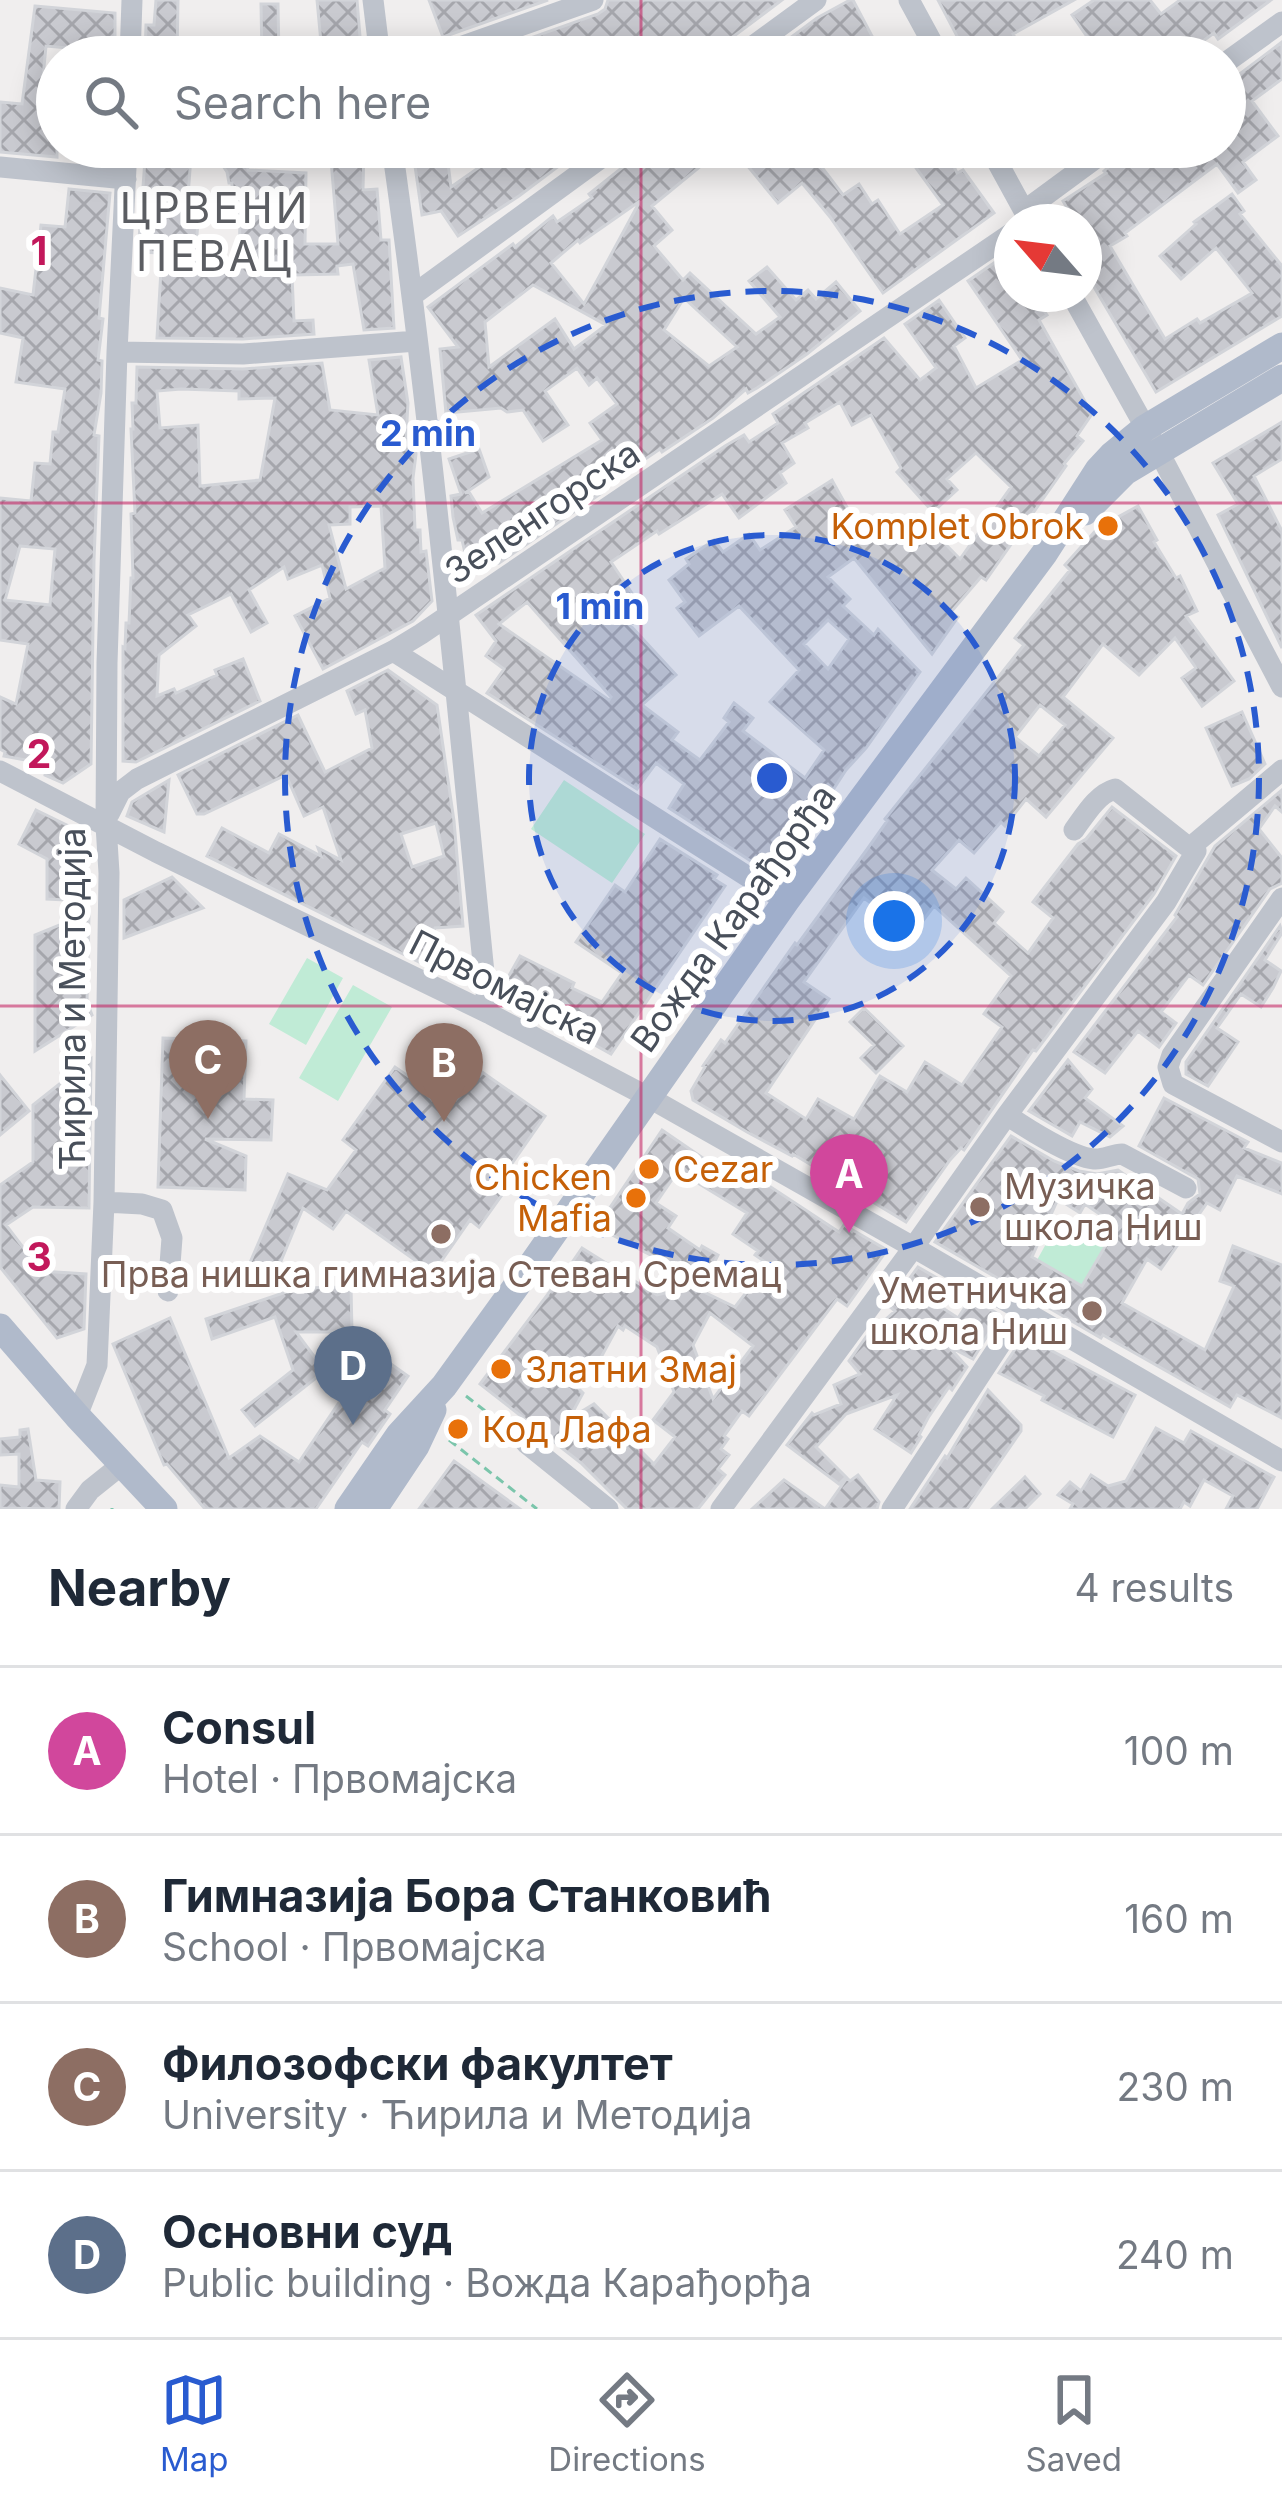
<!DOCTYPE html>
<html lang="en">
<head>
<meta charset="utf-8">
<style>
  body { margin:0; font-family:Inter,sans-serif; background:#f6f6f7; color:#1f2937 }
  .compass { position:absolute; left:994px; top:204px; width:108px; height:108px; border-radius:50%; background:#fff; box-shadow:0 6px 30px #0003; rotate:298deg }
  .you { position:absolute; left:894px; top:921px; width:42px; height:42px; margin:-30px; border:9px solid #fff; border-radius:50%; background:#1a73e8; box-shadow:0 0 0 18px #1a73e833 }
  .badge { display:grid; place-items:center; width:78px; height:78px; border-radius:50%; background:#295bd0; color:#fff; font-size:39px; font-weight:700 }
  .pin { position:absolute; translate:-50% -99px; filter:drop-shadow(0 3px 6px #0008) }
  .pin::after { content:''; position:absolute; top:63px; width:42px; height:36px; background:inherit; clip-path:polygon(0 0,100% 0,50% 100%) }
  .list { margin:0; padding:0; list-style:none }
  h2 { display:flex; justify-content:space-between; align-items:center; height:156px; margin:0; padding:0 48px; font-size:51px }
  h2 small { font-size:39px; font-weight:400; color:#747a83 }
  .list li { display:grid; grid-template-columns:78px 1fr auto; gap:36px; align-items:center; box-sizing:border-box; height:168px; padding:0 48px; border-top:3px solid #e0e1e3 }
  .list b { display:block; font-size:45px; white-space:nowrap }
  .list p { margin:0; font-size:39px; white-space:nowrap; color:#747a83 }
  .list em { font-size:39px; font-style:normal; color:#747a83 }
  .icon { flex:none; width:66px; height:66px; fill:none; stroke:currentColor; stroke-width:2; stroke-linecap:round; stroke-linejoin:round }
  .map { position:relative; flex:none; width:1282px; height:1509px; overflow:hidden }
  .search { position:absolute; background:#fff; box-shadow:0 6px 30px #0003; left:36px; right:36px; top:36px; height:132px; display:flex; align-items:center; gap:30px; box-sizing:border-box; padding:0 42px; border-radius:66px; color:#747a83; font-size:45px }
  .sheet { height:828px; background:#fff }
  nav { display:flex; justify-content:space-around; align-items:center; box-sizing:border-box; height:168px; border-top:3px solid #e0e1e3; background:#fff; font-size:33px; color:#747a83 }
  nav a { display:grid; justify-items:center; gap:6px }
  nav .on { color:#295bd0 }
  .map>svg:first-child { display:block }
  .pitch { fill:#c0ebd6 }
  .building { fill:url(#building-cross-hatch); stroke:#d2d4d9; stroke-width:3; fill-rule:evenodd }
  .lines { fill:none; stroke-linecap:round; stroke-linejoin:round }
  .path { stroke:#7bc5ab; stroke-width:3; stroke-dasharray:9 6; stroke-linecap:butt }
  .minor { stroke:#bec3cc; stroke-width:21 }
  .major { stroke:#b0bacb; stroke-width:27 }
  .grid { fill:none; stroke:#c2185b; stroke-width:3; stroke-opacity:0.55 }
  .ring { fill:none; stroke:#295bd0; stroke-width:6; stroke-dasharray:21 15 }
  .food-dot { fill:#e8710a; stroke:#fff; stroke-width:4.5 }
  .education-dot { fill:#8d6e63; stroke:#fff; stroke-width:4.5 }
  .labels { text-anchor:middle; dominant-baseline:central; stroke-width:12; stroke-linejoin:round; paint-order:stroke }
  .street-label { font-size:36px; fill:#484f5a; stroke:#fff }
  .food-label { font-size:36px; fill:#c56008; stroke:#fff; text-anchor:start }
  .education-label { font-size:36px; fill:#785e54; stroke:#fff; text-anchor:start }
  .quarter-label { font-size:42px; letter-spacing:3px; fill:#5b5d62; stroke:#fff }
  .grid-label { font-size:39px; text-anchor:middle; font-weight:bold; fill:#c2185b; stroke:#fff; stroke-width:12; stroke-linejoin:round; paint-order:stroke }
  .centre { fill:#295bd0; stroke:#fff; stroke-width:6 }
  .ring-label { font-size:36px; text-anchor:middle; font-weight:bold; fill:#295bd0; stroke:#fff; stroke-width:12; stroke-linejoin:round; paint-order:stroke }
</style>
</head>
<body>
<div class="map">
<svg width="1282" height="1509" viewBox="0 0 1282 1509">
  <defs>
    <pattern id="building-cross-hatch" width="8" height="8" patternUnits="userSpaceOnUse" patternTransform="scale(3)"><rect width="8" height="8" fill="#c9cad0"/><path d="M0 0l8 8M0 8l8-8" fill="none" stroke="#a5a6ac"/></pattern>
  </defs>
  <rect width="100%" height="100%" fill="#f0eeee"/>
  <path class="pitch" d="M564,780l81,54 -33,49 -81,-54z
    M307,958l36,20 -37,67 -37,-21z
    M353,985l39,22 -54,94 -39,-23z
    M1060,1219l46,26 -24,41 -45,-26z"/>
  <path class="building" d="M156,0h22l-1,57h-32l1,-32h8z
    M317,0h40l4,49 -39,4z
    M429,0h119l-105,37z
    M608,0h174l-76,57h-229l121,-43 7,-5z
    M850,0h3l30,57h-42l-5,-10 -18,10h-46l19,-16 -1,-3 27,-20z
    M938,0h136l-61,34 13,23h-58z
    M1094,0h56l11,14 19,-14h91l-53,39 -4,-6 -33,24h-80l-29,-42z
    M261,4h17l1,53h-17z
    M35,6l80,7v39l-69,-6 -5,52 16,2v57l-57,-5v-50l22,2z
    M1282,42v37l-30,22 26,35 -35,26 13,18 -18,13 -21,-29 -92,69 2,3 -17,10 55,93 32,-20 3,4 52,-30 -36,-45 -35,31 -21,-23 36,-32 -2,-2 38,-28 12,17 -4,3 42,52v50l-126,76 -72,-122v-8l11,-7 -11,-19v-14h-9l-12,-21 43,-28 -2,-2 27,-24h94v-62z
    M146,147h99l3,23 58,3 -1,71h33l-8,-96 34,-1 -1,43 14,-1 4,51h8l5,88 -30,2 -11,-66 -16,2 1,8 -46,1 2,46 19,-1 1,14 -71,5 -86,-1 5,-85 -24,-1zM191,156l30,7 6,9 2,11h3v30h8l-1,60 -45,-3 5,-59 -12,-1z
    M421,147h25l5,40 40,-28 -9,-12h102l-65,49 -61,40 -17,-25 -19,4 -7,-49 12,-5z
    M648,147h76l-72,59 20,24 -18,16 29,34 7,-7 66,61 24,-17 -31,-36 18,-14 29,33 12,-10 8,9 20,-17 24,29 -53,43 -50,34 -9,5 -2,-4 -33,29 -51,34 -2,-3 -56,38 2,3 -107,73 -30,7 -7,-30h-4l-5,-23 -2,-21 10,-2 -12,-35 30,-10 10,28 -24,16 4,-1 13,21 120,-73 -12,-17 27,-19 -20,-26 -8,7 -12,-17 -32,23 23,34 -25,16 -20,-31 -16,2 -6,-4 -55,5 -6,-64 18,-2 -30,-40 85,-63 2,3 38,-31 4,6 35,-24 -3,-4zM640,201l-40,74 -16,29 -33,-41 27,-23 2,3zM533,285l73,40 -32,24 -19,-30 -66,48 -4,-45zM684,298l53,49 -28,19 -45,-36z
    M732,147h111l-22,19 22,29 16,-11 13,20 6,-4 22,34 43,-29 -27,-37 -10,-21h39l12,26 6,-3 31,43 -111,80 -53,-76 -28,-34 -24,20z
    M69,189l41,4 -11,125 4,1 -5,41 4,1 -1,32 -7,42 5,1 -5,124 -3,204 -28,19 -18,-8 2,-11 -43,-8 1,-4 -5,-3v-52l16,7 12,-60 -28,-4v-142l31,3 4,-38 15,1 3,-32h5l7,-43 -49,-7 7,-44 -23,-5v-45l33,7 8,-70 24,2zM20,546l35,3 -5,56 -45,-5z
    M1004,256l8,10v28h20l15,21 -8,5 53,94 -15,22 6,5 -19,23 2,2 -80,114 -5,-3 -30,35 7,5 -26,37 -78,-96 -26,19 22,22 -7,7 31,29 4,-6 42,43 -54,76 -20,22 -37,57 -6,-4 -32,51 -102,-66 15,-24 -28,-21 -19,26 -150,-96 17,-24 -18,-13 10,-15 -20,-26 249,-169 19,-11 5,7 29,-19 -5,-9 111,-76 36,42 16,-12 -31,-44 34,-24 26,38 -11,8 22,42 46,-28 -54,-79zM840,402l12,23 19,-10 30,53 -4,4 36,40 24,-22 -10,-11 29,-26 35,34 -51,72 -43,-44 -28,27 -12,-15 -13,11 -32,-58 -47,30 11,17 -36,23 -11,-16 -26,18 -9,-12 -28,19 3,5 -20,16 16,22 -8,6 22,28 40,-30 60,64 -29,32 54,48 -19,28 -62,-47 10,-13 -19,-15 -10,15 5,4 -29,38 -28,-20 6,-8 -36,-27 34,-30 -46,-50 16,-11 -35,-52 46,-31 2,3 63,-40 17,24 47,-35 -6,-10 14,-10 -12,-20 26,-15 -3,-5zM527,602l84,95 -2,3 -110,-76zM828,620l21,19 -21,30 -24,-25z
    M401,357l7,46 -2,36 8,1 2,14 -3,24 2,52h5l1,22 5,-1 6,50 -19,20 -90,48 -28,-53 35,-18 -8,-33 -34,14 -4,-12 -35,23 18,33 -16,9 -20,-38 -43,21 8,11 -37,29 -2,41 17,-7 2,4 41,-18 -2,-5 28,-11 17,42 -124,61 -13,-1v-114l2,1 1,-25h3l2,-45h2l-2,-64 4,-1 -4,-84h2l-1,-26h4l1,-36 106,2 79,-6 8,47 48,5 -9,-55zM181,389l58,2v8l36,-1 -15,82 -60,6 -2,-61 -38,3 -3,-37zM381,506l4,62 -39,21 -17,-64 21,-1v-17z
    M1282,422v37l-28,17 28,55v117l-64,-133 20,-11 -25,-41z
    M1138,506l19,34 -3,2 22,36 4,-2 17,35 -11,5 48,65 -32,25 -20,-28 14,-10 -21,-30 -36,37 -36,-31 -40,53 50,41 -67,79 -20,-18 -21,27 -4,-4 -27,31 -15,-13 -27,30 24,19 10,-11 37,34 -9,11 34,30 25,-35 -20,-16 45,-58 8,-5 26,-32 64,49 -22,38 -118,157 -3,-1 -69,100 -3,-2 -11,12 -44,62 -113,-68 -1,2 -45,-24 -54,-32 -2,-9 14,-24 -2,-1 18,-26 4,3 70,-100 2,2 71,-97 19,-27 -2,-2 139,-174 -9,-7 55,-68 -5,-5 33,-37zM1040,705l25,20 -26,31 -24,-19zM864,898l49,36 21,-28 77,70 -27,38 18,13 -40,58 -37,-23 -18,30 -27,-16 -26,43 -36,-20 -12,20 -40,-26 63,-94 -25,-17z
    M388,670l49,35 17,116 9,105 -28,2 -16,34 -212,-106 15,-28 47,25 10,-19 42,22 -3,-8 23,12 -18,-53 -19,9 -18,-41 -82,39h-7l-19,-39 120,-60 27,57 47,-24 -7,-38 -9,4 -9,-23zM436,823l8,33 -32,11 -11,-33z
    M1242,712l23,52 -16,15 -17,7 -26,-58z
    M169,780l-5,52 -37,-16 5,-14z
    M1282,790v22l-7,-6 -16,23 23,29v25l-12,6 -67,96 -14,-10 -28,37 15,11 -17,24 -21,-16 -33,42 -31,-21 103,-135 -2,-2 40,-69z
    M36,810l53,26 -4,65 -38,-2v-40l-28,-15z
    M660,839l57,36 -3,4 11,7 -114,168 -97,-54 7,-14 -14,-7 13,-23 54,27 -2,5 30,14 20,-29 -46,-31 39,-57 10,7z
    M172,877l31,31 -79,30v-38z
    M89,913l-2,89 5,13 -57,36v-116z
    M1280,926l2,7 -17,27 16,11 -8,17 -12,19 -20,-13 -24,34 21,14 -30,44 -22,-12v-12z
    M864,1008l39,38 -27,27 -15,-15 13,-13 -24,-23z
    M163,1038l83,3 -2,58 29,1 -2,40 -66,-1 41,17 -1,34 -87,-3z
    M435,1039l110,77 -39,56 8,6 -35,49 -9,-7 -37,53 -87,-62 -13,18 -30,-21 -34,82 -26,-11 45,-105 39,16 29,-40 -13,-10 52,-73 13,9z
    M91,1059l-2,149 -56,-1 -27,18 35,46 45,3 -2,55 -27,9 -57,-71v-82l33,-23v-57z
    M1068,1060l24,29 -7,9 38,28 -13,11 -30,-15 -8,14 -43,-25z
    M0,1075l29,36 -29,24z
    M1164,1098l84,44 -4,6 38,15v31l-45,-18 -17,34 -13,-7 -46,66 -14,-10 -25,44 83,47 29,-64 -14,-5 13,-35 49,19v153l-45,-23 -7,12 -127,-72 -2,3 -166,-96 76,-106 43,25 25,10 18,3 21,-4 64,44 6,-11 12,-9 -2,-15 -59,-33zM1058,1199l22,14 5,-9 32,22 -35,60 -50,-29z
    M662,1130l70,48 7,-12 100,66 5,-7 43,25 -40,56 -10,-7 -88,117 -7,-5 -18,25 4,3 -7,10 8,6 -11,14 7,6 -27,34h-71l-46,-46 -101,-79 74,-98 3,3 18,-26 -2,-2 9,-13 75,47 21,-5 -5,-4 4,-7 58,28 33,-43 -13,-9 3,-4 -25,-17 14,-21 -69,-42 -22,32 20,13 -8,12 32,22 2,-4 16,9 -14,28 -107,-56zM710,1313l43,33 -40,53 -20,-54zM618,1326l5,4 2,-4 32,21 17,45 -21,28 22,17 -21,27 -60,-60 -25,15 14,-26 -25,-25 10,-12 24,18z
    M918,1267l26,15 -12,19 26,17 13,-20 29,17 -27,44 -25,-13 19,21 -15,23 -3,-3 -21,31 -9,17 2,2 -10,16 -36,-24 22,-34 -51,19 -30,33 30,30 -7,7 -52,-39 25,-32 2,2 27,-11 -7,-19 26,-11 -11,-13 17,-24 29,-26 -6,-5z
    M351,1287l1,45h-56l29,39 -70,55 -13,-16 51,-40 -18,-53 -63,22 -6,-20 92,-31z
    M170,1318l59,140 31,-22 39,26 49,-73 -18,-13 26,-37 52,37 -23,34 5,4 -22,32 -6,-4 -46,67h-111l-38,-45 -3,1 -51,-121z
    M1024,1336l111,59 -22,42 -71,-37 2,-4 -45,-23z
    M988,1390l33,35v6l-54,78h-57l35,-53 2,2z
    M1156,1428l28,15 7,-12 83,46 -17,32h-31l7,-13 -29,-16 -14,26 -6,-4 -4,7h-110l3,-5 -15,-9 12,-13 11,9 10,-16 17,11 18,-5z
    M28,1429l8,51 24,2 -1,27 -59,-1v-23l19,2v-33l-19,1v-16l20,-2v-7z
    M454,1461l66,48h-101z
    M858,1475l21,27 -2,7h-125l32,-29 41,29 22,-31 3,3z
    M1025,1477l15,17 -15,15h-33z"/>
  <g class="lines">
    <path class="path" d="M466,1396l45,35
      M449,1440l88,69
      M112,1508v1"/>
    <path class="minor" d="M373,0l7,57
      M909,0l31,57
      M130,57l2,-57
      M432,57l161,-57
      M738,57l78,-57
      M1225,63l57,-41
      M392,147c41,288 67,577 96,866
      M989,147l40,73
      M0,167l126,12
      M1024,211l87,-64
      M1071,294l88,158 123,235
      M413,295l203,-148
      M117,352l126,2 174,-13
      M393,651l393,250
      M0,771l156,81 332,161 160,84 265,150 369,214
      M109,814l11,-22 17,-13 256,-128 28,-17 591,-401
      M1074,830c11,-15 23,-36 41,-41l72,57 6,-1 89,-75
      M1282,898l-110,157 -4,12 5,17 109,58
      M1007,1115c19,13 64,42 87,44 9,1 19,-5 28,-5l64,34
      M104,1202l38,2 20,6 10,28 -4,53
      M77,1416l20,-51 7,-163 5,-329 -3,-48 1,-162 10,-311 10,-205
      M526,1443l82,66
      M76,1509l14,-19 25,-20
      M721,1509l187,-254 99,-140 159,-213 30,-51 -3,-6
      M892,1509l130,-198"/>
    <path class="major" d="M1085,512l40,-40 157,-94
      M0,1327l77,89 87,93
      M348,1509l51,-74 45,-49 86,-119 256,-366 258,-347 54,-84 14,-15 33,-27 137,-82
      M374,1509l42,-63 17,-36"/>
  </g>
  <path class="grid" d="M641,0v57M641,147v1362M0,503h1282M0,1006h1282"/>
  <circle cx="772" cy="778" r="243" fill="#295bd0" fill-opacity=".12"/>
  <g class="ring">
    <circle cx="772" cy="778" r="243"/>
    <circle cx="772" cy="778" r="487"/>
  </g>
  <g class="food-dot">
    <circle cx="1108" cy="526" r="12"/>
    <circle cx="649" cy="1169" r="12"/>
    <circle cx="636" cy="1198" r="12"/>
    <circle cx="501" cy="1369" r="12"/>
    <circle cx="458" cy="1429" r="12"/>
  </g>
  <g class="education-dot">
    <circle cx="980" cy="1207" r="12"/>
    <circle cx="441" cy="1234" r="12"/>
    <circle cx="1092" cy="1311" r="12"/>
  </g>
  <g class="labels">
    <g class="street-label">
      <text transform="translate(542 512) rotate(-34)">Зеленгорска</text>
      <text transform="translate(733 918) rotate(-54)">Вожда Карађорђа</text>
      <text transform="translate(505 987) rotate(27)">Првомајска</text>
      <text transform="translate(72 999) rotate(-90)">Ћирила и Методија</text>
    </g>
    <g class="food-label">
      <text x="1084" y="526" text-anchor="end">Komplet Obrok</text>
      <text x="673" y="1169">Cezar</text>
      <text x="612" y="1177" text-anchor="end">Chicken<tspan x="612" dy="41">Mafia</tspan></text>
      <text x="525" y="1369">Златни Змај</text>
      <text x="482" y="1429">Код Лафа</text>
    </g>
    <g class="education-label">
      <text x="1004" y="1186">Музичка<tspan x="1004" dy="41">школа Ниш</tspan></text>
      <text x="441" y="1274" text-anchor="middle">Прва нишка гимназија Стеван Сремац</text>
      <text x="1068" y="1290" text-anchor="end">Уметничка<tspan x="1068" dy="41">школа Ниш</tspan></text>
    </g>
    <g class="quarter-label">
      <text x="215" y="207">ЦРВЕНИ<tspan x="215" dy="48">ПЕВАЦ</tspan></text>
    </g>
  </g>
  <g class="grid-label">
    <text x="39" y="265">1</text>
    <text x="39" y="768">2</text>
    <text x="39" y="1271">3</text>
  </g>
  <circle cx="772" cy="778" r="18" class="centre"/>
  <g class="ring-label">
    <text x="428" y="446">2 min</text>
    <text x="600" y="619">1 min</text>
  </g>
</svg>
<svg class="compass" viewBox="-18 -18 36 36"><path d="M0-13l5 13h-10z" fill="#e53935"/><path d="M0 13l5-13h-10z" fill="#747a83"/></svg>
<div class="you"></div>
<div class="pin badge" style="left:849px;top:1233px;background:#d1479c">A</div>
<div class="pin badge" style="left:444px;top:1122px;background:#8d6e63">B</div>
<div class="pin badge" style="left:208px;top:1119px;background:#8d6e63">C</div>
<div class="pin badge" style="left:353px;top:1425px;background:#5c6f8a">D</div>
<div class="search"><svg class="icon" aria-label="search" viewBox="0 0 24 24"><circle cx="10" cy="10" r="6"/><path d="M15 15l6 6"/></svg>Search here</div>
</div>
<section class="sheet">
<h2>Nearby<small>4 results</small></h2>
<ul class="list">
<li><span class="badge" style="background:#d1479c">A</span><div><b>Consul</b><p>Hotel · Првомајска</p></div><em>100 m</em></li>
<li><span class="badge" style="background:#8d6e63">B</span><div><b>Гимназија Бора Станковић</b><p>School · Првомајска</p></div><em>160 m</em></li>
<li><span class="badge" style="background:#8d6e63">C</span><div><b>Филозофски факултет</b><p>University · Ћирила и Методија</p></div><em>230 m</em></li>
<li><span class="badge" style="background:#5c6f8a">D</span><div><b>Основни суд</b><p>Public building · Вожда Карађорђа</p></div><em>240 m</em></li>
</ul>
</section>
<nav>
<a class="on"><svg class="icon" aria-label="map" viewBox="0 0 24 24"><path d="M3 6l6-2 6 2 6-2v14l-6 2-6-2-6 2zM9 4v14M15 6v14"/></svg>Map</a>
<a><svg class="icon" aria-label="directions" viewBox="0 0 24 24"><path d="M12 3l9 9-9 9-9-9zM9 14v-3h6M13 9l2 2-2 2"/></svg>Directions</a>
<a><svg class="icon" aria-label="saved" viewBox="0 0 24 24"><path d="M7 4h10v16l-5-4-5 4z"/></svg>Saved</a>
</nav>
</body>
</html>
